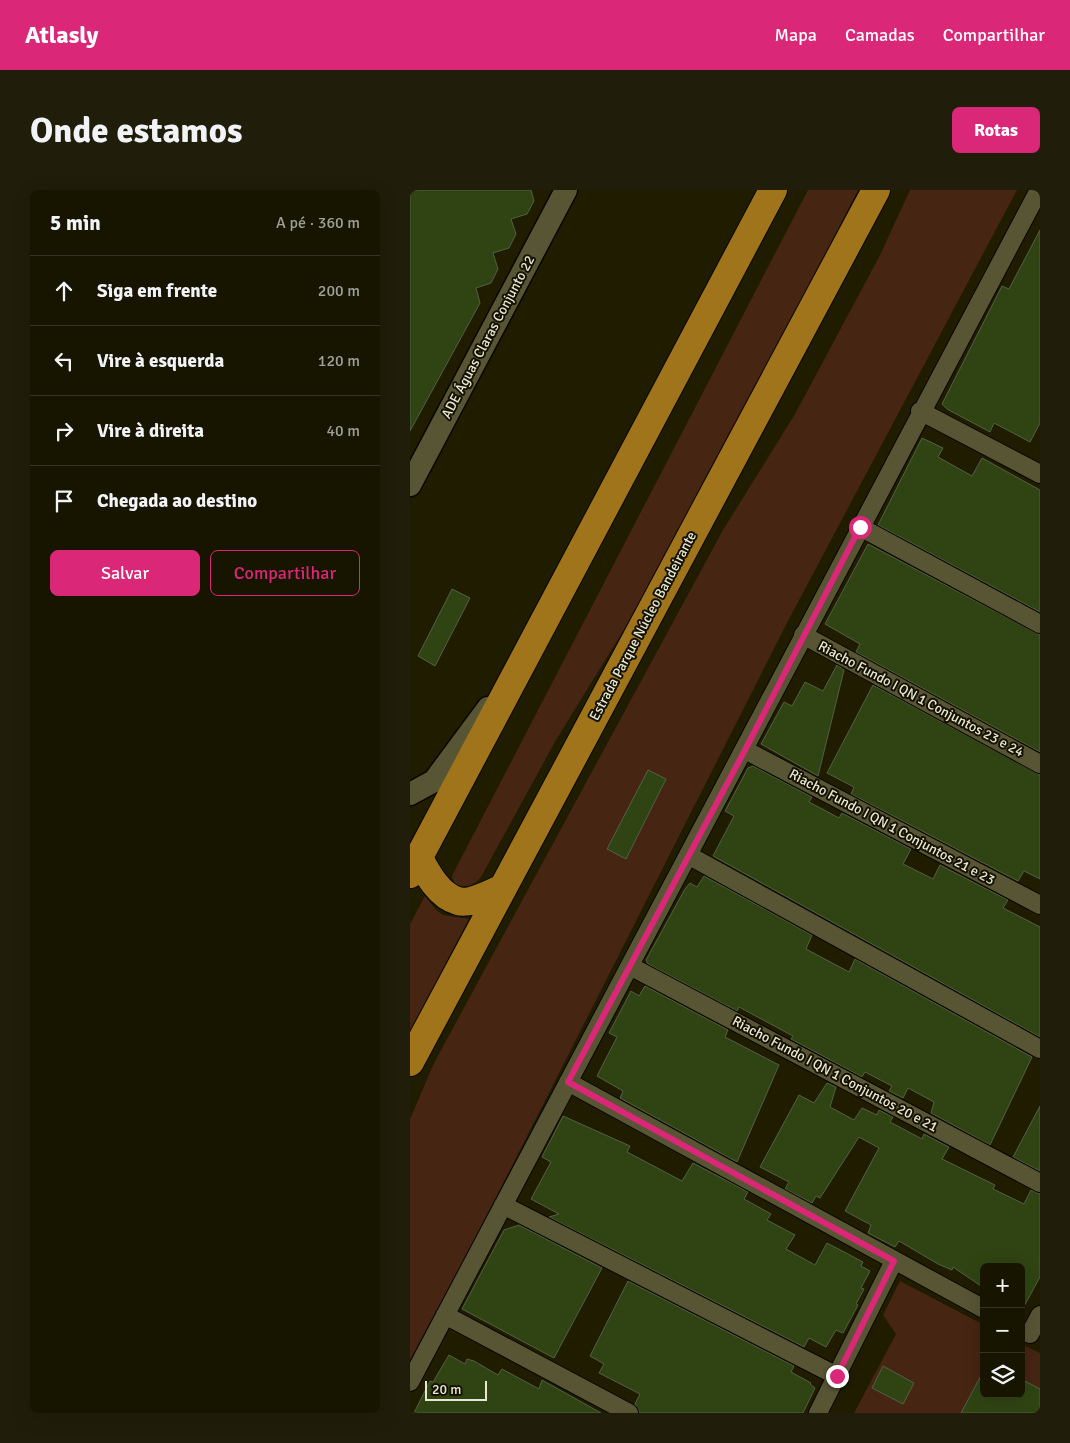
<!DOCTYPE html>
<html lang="pt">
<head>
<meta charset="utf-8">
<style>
  body { margin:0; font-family:Signika,sans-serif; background:#201e0a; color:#f1f3f6 }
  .controls { position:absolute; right:15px; bottom:15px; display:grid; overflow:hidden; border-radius:8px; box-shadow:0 5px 20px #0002 }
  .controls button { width:45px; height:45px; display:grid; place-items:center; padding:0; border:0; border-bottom:1px solid #363422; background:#171500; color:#f1f3f6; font:25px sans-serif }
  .scale { position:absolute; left:15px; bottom:12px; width:62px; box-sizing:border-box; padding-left:5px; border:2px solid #e7e6d4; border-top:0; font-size:14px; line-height:18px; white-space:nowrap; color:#e7e6d4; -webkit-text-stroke:4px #161200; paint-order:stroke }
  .stop { position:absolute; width:15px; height:15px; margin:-11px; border:4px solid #db2777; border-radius:50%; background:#fff }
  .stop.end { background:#db2777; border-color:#fff; box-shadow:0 1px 5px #0008 }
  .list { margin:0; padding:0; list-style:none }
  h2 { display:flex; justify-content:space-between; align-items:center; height:65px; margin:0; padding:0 20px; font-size:21px }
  h2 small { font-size:16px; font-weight:400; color:#9e9f99 }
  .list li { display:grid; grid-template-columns:32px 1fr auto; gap:15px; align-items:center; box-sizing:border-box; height:70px; padding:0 20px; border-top:1px solid #363422 }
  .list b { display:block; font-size:19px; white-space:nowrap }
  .list em { font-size:16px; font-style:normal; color:#9e9f99 }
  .actions { display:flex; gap:10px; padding:15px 20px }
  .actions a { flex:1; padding:11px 0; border:1px solid #db2777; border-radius:8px; text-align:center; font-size:18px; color:#db2777 }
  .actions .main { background:#db2777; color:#fff }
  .icon { flex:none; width:28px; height:28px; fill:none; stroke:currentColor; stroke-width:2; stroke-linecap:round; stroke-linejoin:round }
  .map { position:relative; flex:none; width:630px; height:1223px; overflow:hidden; border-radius:8px }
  header { display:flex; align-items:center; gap:30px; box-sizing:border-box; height:70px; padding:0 25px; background:#db2777; color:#fff }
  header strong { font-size:24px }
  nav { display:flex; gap:28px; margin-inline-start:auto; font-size:18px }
  .intro { display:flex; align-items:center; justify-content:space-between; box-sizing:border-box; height:120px; padding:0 30px }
  h1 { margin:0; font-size:35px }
  .button { padding:12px 22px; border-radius:8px; background:#db2777; color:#fff; font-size:18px; font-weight:700 }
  main { display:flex; gap:30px; padding:0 30px }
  aside { flex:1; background:#171500; border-radius:8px; box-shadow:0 5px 20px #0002 }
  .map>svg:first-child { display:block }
  .green { fill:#462513 }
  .building { fill:#2f4412; stroke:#536145 }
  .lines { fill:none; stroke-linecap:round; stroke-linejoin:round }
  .minor-casing { stroke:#090600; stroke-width:20 }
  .tertiary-casing { stroke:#090600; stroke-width:25 }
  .trunk-casing { stroke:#090600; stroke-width:30 }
  .minor { stroke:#585535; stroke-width:18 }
  .tertiary { stroke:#585535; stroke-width:22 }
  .trunk { stroke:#a0741a; stroke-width:28 }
  .route { stroke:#db2777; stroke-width:6 }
  .labels { text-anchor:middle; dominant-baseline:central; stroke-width:4; stroke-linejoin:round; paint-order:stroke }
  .street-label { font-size:14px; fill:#e7e6d4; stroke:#161200 }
</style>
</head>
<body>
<header>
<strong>Atlasly</strong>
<nav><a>Mapa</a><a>Camadas</a><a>Compartilhar</a></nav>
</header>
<div class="intro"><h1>Onde estamos</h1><a class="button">Rotas</a></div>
<main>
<aside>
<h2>5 min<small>A pé · 360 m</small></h2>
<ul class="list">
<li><svg class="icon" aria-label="ahead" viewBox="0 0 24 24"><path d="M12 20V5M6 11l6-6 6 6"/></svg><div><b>Siga em frente</b></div><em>200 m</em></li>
<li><svg class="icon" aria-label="left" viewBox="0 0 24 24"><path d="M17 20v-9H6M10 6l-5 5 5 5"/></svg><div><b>Vire à esquerda</b></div><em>120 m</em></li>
<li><svg class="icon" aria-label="right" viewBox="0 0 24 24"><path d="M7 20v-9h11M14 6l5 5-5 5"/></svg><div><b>Vire à direita</b></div><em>40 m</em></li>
<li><svg class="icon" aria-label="arrive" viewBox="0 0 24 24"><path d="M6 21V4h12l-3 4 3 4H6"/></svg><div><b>Chegada ao destino</b></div></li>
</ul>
<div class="actions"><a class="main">Salvar</a><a>Compartilhar</a></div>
</aside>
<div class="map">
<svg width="630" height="1223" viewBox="0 0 630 1223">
  <rect width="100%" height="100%" fill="#1f1c00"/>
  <path class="green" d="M398,0h50l-56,110 -158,297 -88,143 -75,137c-8,9 -14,11 -26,8l-3,-9 4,-8z
    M500,0h107l-229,431 -310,612 -68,127v-241l24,-56 289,-533 72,-116 85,-159z
    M15,706l11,14 7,5 26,4 -59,113v-108z
    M490,1091l84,44v69h37v-50l19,9v60h-186l42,-79 -13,-19z"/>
  <path class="building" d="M0,0h121l3,11 -7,13 -16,5 5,15 -7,14 -16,5 5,16 -7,14 -15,5 4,15 -70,128z
    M630,40v193l-10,19 -36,-19 -4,9 -43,-23 -5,-5 60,-118 7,3z
    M512,248l21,10 -5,9 34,19 10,-18 58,32v122l-162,-87z
    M458,354l172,91v117l-184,-100 4,-8 -35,-20z
    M42,399l18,9 -35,68 -17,-10z
    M427,475l7,5 -26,106 -57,-32 23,-42 8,4 13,-24 18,9z
    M463,495l167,90v104l-16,-8 -6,10 -167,-87 3,-7 -27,-14z
    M343,576l59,31 -3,5 30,16 3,-5 69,36 -8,15 30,15 7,-14 68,35 -5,8 37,19v110l-327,-181 21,-40 -9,-5 23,-43z
    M238,580l18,9 -40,80 -19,-10z
    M294,686l108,59 -6,14 43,23 6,-13 177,98 -42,88 -59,-32 3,-11 -26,-14 -5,10 -14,-7 3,-5 -27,-14 -3,5 -71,-38 2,-3 -54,-29 -2,4 -89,-47 -2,-4 39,-71 5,-6 7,4z
    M235,796l83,44 -3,7 54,28 -42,97 -117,-64 3,-7 -26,-15 20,-39 -8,-4 22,-42 8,5z
    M417,893l9,4 -6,20 24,13 8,-12 15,7 2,-5 14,7 -3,5 32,17 2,-5 25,13 -7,12 53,26 -2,4 31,15 7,-14 9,4v83l-19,35v-45h-37v21l-31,-21 -1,3 -14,-6 -39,-23 -4,6 -27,-14 3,-8 -26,-14 34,-63 -20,-11 -39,61 -4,-2 -4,7 -27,-14 4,-7 -29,-15 39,-72 15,8z
    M630,916v65l-27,-14z
    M153,926l67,30 -3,6 55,29 11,-18 55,29 -4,7 27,15 -4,6 28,15 -9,14 29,16 12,-22 36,19 -2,4 9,5 -9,17 3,1 -8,15 2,1 -15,28 -7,-3 -10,17 -17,-9 -5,9 -255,-130 10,-3 -28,-15 20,-37 -9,-5z
    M109,1035l83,43 -48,90 -92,-49 42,-79z
    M218,1091l166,85 -3,6 20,11 -1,1 5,4 -12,25h-163l-5,-9 5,-10 -41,-21 5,-9 -14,-8z
    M39,1165l16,9 2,-5 7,2 24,14 4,-6 37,20 3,-9 59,33h-187l16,-32 3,1z
    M473,1176l31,17 -11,21 -31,-16z
    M574,1180v24h37v-15l19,10v24h-79z"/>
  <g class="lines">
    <g class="minor-casing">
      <path id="minor" d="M510,221l120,63
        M450,337l180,97
        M393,445l237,129
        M335,560l295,155
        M278,665l352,194
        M220,776l410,217
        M158,892l416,227
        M93,1015l334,171
        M35,1125l184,98
        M620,1144l10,-19
        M0,1192l629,-1192
        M408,1223l76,-152"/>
    </g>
    <g class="tertiary-casing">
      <path id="tertiary" d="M0,295l156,-295
        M0,604l24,-13 54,-73"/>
    </g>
    <g class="trunk-casing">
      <path id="trunk" d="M9,668c8,15 20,38 39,43 13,4 33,-8 45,-13
        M0,684l363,-684
        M0,872l466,-872"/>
    </g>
    <use href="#minor" class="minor"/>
    <use href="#tertiary" class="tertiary"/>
    <use href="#trunk" class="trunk"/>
  </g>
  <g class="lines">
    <path class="route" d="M427,1186l57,-115 -326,-179 177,-332 115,-223"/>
  </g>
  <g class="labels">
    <g class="street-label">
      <text transform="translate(78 147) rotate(-62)">ADE Águas Claras Conjunto 22</text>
      <text transform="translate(233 436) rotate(-62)">Estrada Parque Núcleo Bandeirante</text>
      <text transform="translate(511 509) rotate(28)">Riacho Fundo I QN 1 Conjuntos 23 e 24</text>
      <text transform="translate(482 637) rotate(28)">Riacho Fundo I QN 1 Conjuntos 21 e 23</text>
      <text transform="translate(425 884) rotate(28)">Riacho Fundo I QN 1 Conjuntos 20 e 21</text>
    </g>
  </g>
</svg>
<div class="controls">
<button>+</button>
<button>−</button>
<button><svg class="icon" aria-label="layers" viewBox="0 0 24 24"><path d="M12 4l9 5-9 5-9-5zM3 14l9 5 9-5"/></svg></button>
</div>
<div class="scale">20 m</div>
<div class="stop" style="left:450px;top:337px"></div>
<div class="stop end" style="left:427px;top:1186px"></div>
</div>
</main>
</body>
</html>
